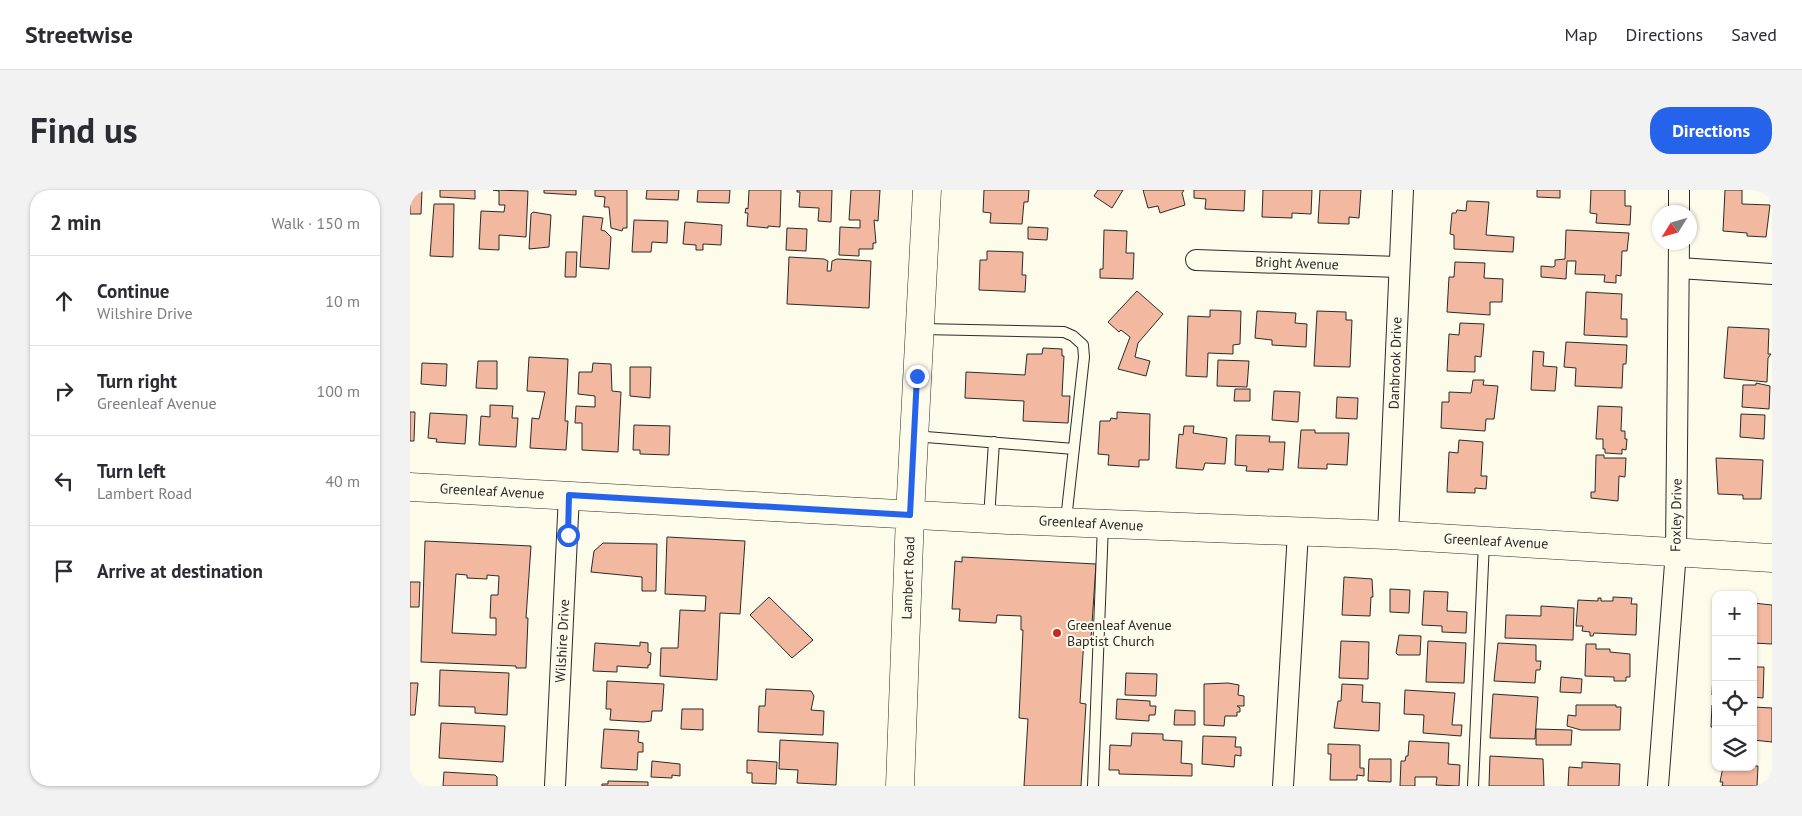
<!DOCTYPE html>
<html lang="en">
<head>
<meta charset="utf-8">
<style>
  body { margin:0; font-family:"PT Sans",sans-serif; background:#f2f2f3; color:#2b2b33 }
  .controls { position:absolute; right:15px; bottom:15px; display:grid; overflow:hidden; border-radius:10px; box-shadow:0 1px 4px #0004 }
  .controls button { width:45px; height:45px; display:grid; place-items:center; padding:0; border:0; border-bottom:1px solid #e1e1e2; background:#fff; color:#2b2b33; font:25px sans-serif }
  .compass { position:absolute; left:1242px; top:15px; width:45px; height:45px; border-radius:50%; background:#fff; box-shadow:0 1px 4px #0004; rotate:233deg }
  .stop { position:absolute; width:15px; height:15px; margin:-11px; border:4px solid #2563eb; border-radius:50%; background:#fff }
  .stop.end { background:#2563eb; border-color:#fff; box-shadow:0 1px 5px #0008 }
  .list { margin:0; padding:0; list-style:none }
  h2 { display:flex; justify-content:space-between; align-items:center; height:65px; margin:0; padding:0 20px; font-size:21px }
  h2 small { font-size:16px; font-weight:400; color:#7c7c81 }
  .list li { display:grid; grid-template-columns:32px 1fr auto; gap:15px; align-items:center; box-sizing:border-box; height:90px; padding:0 20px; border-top:1px solid #e1e1e2 }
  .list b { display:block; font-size:19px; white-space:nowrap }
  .list p { margin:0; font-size:16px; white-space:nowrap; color:#7c7c81 }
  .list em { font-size:16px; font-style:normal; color:#7c7c81 }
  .icon { flex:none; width:28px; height:28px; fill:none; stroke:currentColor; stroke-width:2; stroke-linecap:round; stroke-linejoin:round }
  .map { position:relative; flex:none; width:1362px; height:596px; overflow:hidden; border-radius:20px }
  header { display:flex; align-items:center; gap:30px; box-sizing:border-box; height:70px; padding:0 25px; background:#fff; border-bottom:1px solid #e1e1e2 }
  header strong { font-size:24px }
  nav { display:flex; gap:28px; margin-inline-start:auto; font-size:18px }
  .intro { display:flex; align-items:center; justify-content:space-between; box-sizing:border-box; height:120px; padding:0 30px }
  h1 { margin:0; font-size:35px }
  .button { padding:12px 22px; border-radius:20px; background:#2563eb; color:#fff; font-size:18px; font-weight:700 }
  main { display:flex; gap:30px; padding:0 30px }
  aside { flex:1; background:#fff; border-radius:20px; box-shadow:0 1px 4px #0004 }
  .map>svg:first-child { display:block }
  .building { fill:#f2b8a0; stroke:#2b2b2b; fill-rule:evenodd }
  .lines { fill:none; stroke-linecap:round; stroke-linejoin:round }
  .lane-casing { stroke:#2b2b2b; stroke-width:12 }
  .street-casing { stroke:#2b2b2b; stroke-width:22 }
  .secondary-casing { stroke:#2b2b2b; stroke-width:29 }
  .lane { stroke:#fdfbea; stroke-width:10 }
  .street { stroke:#fdfbea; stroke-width:20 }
  .secondary { stroke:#fdfbea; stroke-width:28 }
  .route { stroke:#2563eb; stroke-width:6 }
  .poi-dot { fill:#c62828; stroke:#fdfbea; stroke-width:2 }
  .labels { text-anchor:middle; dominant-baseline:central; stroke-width:4; stroke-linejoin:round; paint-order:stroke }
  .street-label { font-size:14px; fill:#2b2b2b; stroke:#fdfbea }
  .poi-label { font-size:14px; fill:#2b2b2b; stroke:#fdfbea; text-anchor:start }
</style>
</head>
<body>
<header>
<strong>Streetwise</strong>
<nav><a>Map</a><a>Directions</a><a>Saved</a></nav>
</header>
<div class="intro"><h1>Find us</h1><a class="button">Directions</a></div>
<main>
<aside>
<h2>2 min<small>Walk · 150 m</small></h2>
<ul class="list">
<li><svg class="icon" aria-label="ahead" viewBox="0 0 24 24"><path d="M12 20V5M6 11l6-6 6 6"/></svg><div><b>Continue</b><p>Wilshire Drive</p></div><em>10 m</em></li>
<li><svg class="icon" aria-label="right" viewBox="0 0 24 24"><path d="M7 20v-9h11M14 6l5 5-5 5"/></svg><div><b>Turn right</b><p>Greenleaf Avenue</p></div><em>100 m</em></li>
<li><svg class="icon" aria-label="left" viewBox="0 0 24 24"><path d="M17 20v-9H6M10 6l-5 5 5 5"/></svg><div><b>Turn left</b><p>Lambert Road</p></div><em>40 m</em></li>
<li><svg class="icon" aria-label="arrive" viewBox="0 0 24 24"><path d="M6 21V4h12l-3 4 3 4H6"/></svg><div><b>Arrive at destination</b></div></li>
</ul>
</aside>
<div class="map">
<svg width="1362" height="596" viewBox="0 0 1362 596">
  <rect width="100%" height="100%" fill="#fdfbea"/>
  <path class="building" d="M0,0h12l-1,24h-11z
    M30,0h35v9l-35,-2z
    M83,0l35,1 -2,46 -27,-2v15l-20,-1 2,-38 23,1 1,-7h-6v-14z
    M134,0h32v5l-32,-2z
    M185,0h32v38h-4l-1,3 -11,-3 -2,-21h-5l1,-10 -10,-1z
    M237,0h32l-1,10 -32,-1z
    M288,0h32l-1,13 -32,-1z
    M339,0h32l-1,37 -12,-1v2l-21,-2 1,-13h-3l1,-5 2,1z
    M387,0h35l-1,32 -13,-1 1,-13 -20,-1 1,-15h-3z
    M441,0h29l-2,31 -4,-1 2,23h-3v6h-14v7l-20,-1 1,-28 20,1v-8h-11z
    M574,0h45l-1,12h-4l-2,22 -32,-1 1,-10 -8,-1z
    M688,0h25l-11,18 -18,-12z
    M733,0h41l-2,3 3,12 -25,8 -2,-7 -10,2z
    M784,0h51l-1,21 -39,-2 1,-10 -12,-1z
    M853,0h49l-1,24 -19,-1v5l-30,-1z
    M910,0h41l-2,28 -10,-1v7l-31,-1z
    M1127,0h23v8l-23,-1z
    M1181,0h34v16h6l-1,19 -34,-2 1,-9 -7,-1z
    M1315,0h17v14l28,1 -4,32 -19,-1v-3l-24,-2z
    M1057,11l22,1 -3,33 28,2 -1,15 -59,-3v-14l-4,-1 2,-21h4l1,-3 9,1z
    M24,14h20l-1,53 -23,-1z
    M123,22l18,3 -2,32 -20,2 2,-35z
    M173,26l20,2 -2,12 4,1 6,6 -2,32 -29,-2z
    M224,30l34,1 -1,22 -15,-1 -1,10h-19z
    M275,32l37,3 -1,20 -18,-1v6h-7v-5l-13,-1z
    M618,37l20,1 -1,12 -19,-1z
    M377,38l20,1 -1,22 -20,-1z
    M694,40l23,1 -1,22h8l-1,26 -33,-1v-9h3z
    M1156,40l63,3 -2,18h-5l-1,25 -5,-1v8l-12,-1 1,-7 -30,-1 1,-13h-9l-1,18 -25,-2v-11l12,1 2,-1v-6l10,-1z
    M577,61l36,1 -1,23h4l-1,17 -46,-2 1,-30h7z
    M156,62h11l-1,25h-11z
    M379,67l35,2 4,2 -1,10h4l1,-10 5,-2 34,2 -2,47 -82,-4z
    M1045,72l30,1 -1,15 19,1 -1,23h-12v13l-43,-3 2,-35h5z
    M727,101l26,23 -25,29 -3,14 15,4 -4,15 -28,-7 12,-32 -9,-7 -2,2 -11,-10z
    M1176,102l36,2 -1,25h6v18l-43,-2z
    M800,120l31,1 -1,33 -7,1v9l-25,-1 -1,24 -21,-1 2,-60 22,1z
    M847,121l39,2 -1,10 12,1 -1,23 -34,-2v-5l-17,-2z
    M907,121l29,1v8h6l-2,47 -36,-1z
    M1050,133l24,1 -3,33 -6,-1v16l-28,-1 2,-37 10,1z
    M1318,137l41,2 -1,25h3l-3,4 -1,24 -43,-4z
    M1156,152l61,3 -1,19h-3l-1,24 -47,-2 1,-18 -12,-1z
    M633,158l19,1v7h2l-2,40h8l-2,27 -45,-2 1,-20 -59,-3 1,-26 59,3 2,-21h15z
    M1123,161l11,1 -1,14 14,1 -2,24 -24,-1z
    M119,167l39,2 -3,62h3l-2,29 -36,-2 2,-30 7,1 6,-27 -18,-1z
    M808,170l31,1 -2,26 -30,-1z
    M68,171h19v28l-21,-1z
    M12,173l25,1 -1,22 -25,-2z
    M183,173l18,1 1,27 9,1 -3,60 -36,-2v-27h-7l1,-17 19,1v-11l-17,-2 1,-22h13z
    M220,177h21l-1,31 -20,-2z
    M1063,190h11l-1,5 15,1 -4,33h-8l-1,12 -44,-3 1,-26h7v-10l22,1z
    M1346,193l14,3 -1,23 -27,-2 1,-22h13z
    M825,199h15v12h-16z
    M864,201l26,1 -2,30 -26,-2z
    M927,207l21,1 -1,21 -21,-1z
    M80,215l23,1 -1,12h6l-2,29 -37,-2 2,-29 9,1z
    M1188,216l24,1 -1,24h4v8h2l-1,11 -4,-1v5l-17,-1v-4h-2v-10h-7z
    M0,222h5l-1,29h-4z
    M707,222l33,2 -1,46h-10v7l-31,-2 1,-10 -11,-1 2,-33h10l1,-3 6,1z
    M20,223l37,2 -2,29 -29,-2 1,-3 -9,-1z
    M1331,224l24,1 -1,24 -24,-2z
    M224,235l36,1 -1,29 -29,-1v-4h-7z
    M774,236h10l-1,7 34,5 -2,26 -20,-1 -2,7 -27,-2 3,-34 4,1z
    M891,240h14v3h34l-2,32 -20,-1v5l-29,-1z
    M826,245l34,1 -1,6h16l-2,28 -15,-1 1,3 -23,-1 1,-5 -12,-1z
    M1049,250l24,2 -2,34h6l-1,13 -11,-1v5l-28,-1 2,-40 9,1z
    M1186,265h8v3h22l-1,19 -6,-1 -1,25 -27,-3v-6h4z
    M1306,268l47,2 -2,39h-18v-4l-25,-1z
    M257,347l78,4 -5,73 -20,-1 -3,67 -57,-4 1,-28h17l2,-38 25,1 1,-15 -41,-2z
    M15,351l106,5 -5,72h2l-2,50h-10v-2l-95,-4zM46,384l11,1v3l20,1v-4l12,1 -1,19h-7l-1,23h6v17l-44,-2z
    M193,353l54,1 -1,47h-14v-14l-51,-5 3,-21z
    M552,367l134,7 -5,75 -7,-1 -4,65 6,1 -5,82h-57l4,-67 -9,-1 4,-88h-2v-14l-24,-1 -1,8 -37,-2 1,-12h-8l3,-48 7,1z
    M934,387l28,2 1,18h-2l-1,19 -28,-1z
    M0,392h10l-1,25h-9z
    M980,399l20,1 -1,23 -19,-1z
    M1014,401l24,1 -1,19 20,1 -1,21 -24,-1v-6l-20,-1z
    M359,407l44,43 -21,18 -42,-43z
    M1203,407l19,1 -1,6h6l-1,31 -42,-2 -1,3h-3v-4l-8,-1 1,-5h-7l2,-26 20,1v-3h3v3h12z
    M1343,413l19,2v39l-19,-1z
    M1131,416l33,2 -1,32 -68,-2 1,-23 35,1z
    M989,445l22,1 -1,19h-22l-2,-2z
    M931,451l28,1 -1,37 -29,-1z
    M1018,451l38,2 -2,40 -38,-1z
    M230,452l8,1v9l3,1 -1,12h-2v3l-31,-2v6l-24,-1 2,-28 45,3z
    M1088,453l38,2v16h5l-1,9h-4l-1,13 -41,-2z
    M1176,454h10v5h14v3l20,2v23h-4v4h-12v-4l-29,-1z
    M1343,477h11l-1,31 -10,-1z
    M30,480l69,3 -2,42 -32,-2v-6l-36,-1z
    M1303,482h3v23h-4z
    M716,483l31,1 -1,22 -31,-1z
    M1151,487l21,2 -1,14 -21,-1z
    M197,491l57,3 -2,27h-10l-1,10 -7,1 -34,-2 1,-11h-5z
    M0,493h8l-3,32h-5z
    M818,493l11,2 -1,10 6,1v10h-7l3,2v4h-3v4h-12l-1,10 -20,-1v-41z
    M932,494l21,1 -1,17 18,1 -1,28 -45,-3 4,-27h3z
    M356,499l45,2 3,5 -3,14 13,1 -1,24 -65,-3 1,-26h6z
    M995,500l50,3 -3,32h10l-1,11 -38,-3 1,-18 -20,-1z
    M1083,504l45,3 -3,42 -45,-1z
    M707,509l33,2v5h6l-1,9h-6v6l-33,-2z
    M1166,515h40v2h5l-1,23h-39l-14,-4 1,-11 8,1z
    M1302,515h4v23l-5,-1z
    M1343,517l19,1v34l-19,-2z
    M272,519h21v21l-22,-1z
    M765,520l20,1v14h-21z
    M31,533l64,3 -2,36 -64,-4z
    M194,539l35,2 -1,11 5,1v9h-5l-1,18 -36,-2z
    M1126,539l36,1 -1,15h-35z
    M722,543l31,1v6l19,1 -1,22 11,1v12l-73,-2v-4h-10l1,-25 21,1z
    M793,546l33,1 -1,10h6v9l-6,-1 -1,12 -32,-3z
    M370,550l58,3 -2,42 -39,-2 1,-13 -19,-1z
    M999,551l40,2 -1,21 12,1 -1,21 -23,-1 1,-8h-22v9h-15l1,-25h4l1,-5h2z
    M918,554l32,1v23h4v8l-7,-1v5h-27l1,-26h-3z
    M1080,566l53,3 1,27h-55z
    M959,569h22v23l-23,-1z
    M337,570l30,2 -1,22 -24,-1v-10h-5z
    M242,571l28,3v12l-8,-1v3l-21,-1z
    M1172,572l38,2 -1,22h-51l1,-19 13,1z
    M1343,576h5l-1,20h-35l1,-4h-3l3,-15z
    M34,582l51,3 2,2v9h-54z
    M198,591l40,1v4h-46v-2h6z"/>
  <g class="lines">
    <g class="lane-casing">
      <path id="lane" d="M512,139l142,3 9,4 10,9 1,12 -18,163
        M504,246l160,13
        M579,328l5,-76
        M683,596l10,-262
        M1063,596l11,-244"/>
    </g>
    <g class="street-casing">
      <path id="street" d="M1269,22v-22
        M786,70l202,7
        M1269,78l93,6
        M978,345l15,-345
        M145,596l14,-291
        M873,596l15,-254
        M1248,596l18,-235 3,-309"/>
    </g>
    <g class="secondary-casing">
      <path id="secondary" d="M0,297l598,33 380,15 384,23
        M490,596l10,-271 17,-325"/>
    </g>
    <use href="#lane" class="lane"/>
    <use href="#street" class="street"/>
    <use href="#secondary" class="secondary"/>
  </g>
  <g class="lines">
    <path class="route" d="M158,345l1,-40 341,20 7,-139"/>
  </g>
  <circle class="poi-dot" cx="647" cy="443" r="5"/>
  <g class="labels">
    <g class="street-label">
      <text transform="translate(887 73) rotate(2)">Bright Avenue</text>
      <text transform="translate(985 173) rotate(-88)">Danbrook Drive</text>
      <text transform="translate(82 301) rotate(3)">Greenleaf Avenue</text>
      <text transform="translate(1266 325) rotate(-89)">Foxley Drive</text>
      <text transform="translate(681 333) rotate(3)">Greenleaf Avenue</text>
      <text transform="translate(1086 351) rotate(3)">Greenleaf Avenue</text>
      <text transform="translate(498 388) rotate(-88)">Lambert Road</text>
      <text transform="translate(152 451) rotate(-87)">Wilshire Drive</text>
    </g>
    <g class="poi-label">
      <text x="657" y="435">Greenleaf Avenue<tspan x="657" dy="16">Baptist Church</tspan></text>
    </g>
  </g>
</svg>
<div class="controls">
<button>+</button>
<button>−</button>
<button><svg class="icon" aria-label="locate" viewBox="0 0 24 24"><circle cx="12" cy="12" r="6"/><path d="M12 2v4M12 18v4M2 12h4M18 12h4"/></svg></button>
<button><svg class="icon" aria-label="layers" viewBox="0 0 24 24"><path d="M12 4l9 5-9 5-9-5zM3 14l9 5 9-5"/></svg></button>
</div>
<svg class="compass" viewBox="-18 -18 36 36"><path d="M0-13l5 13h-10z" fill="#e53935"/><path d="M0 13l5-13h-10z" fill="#7c7c81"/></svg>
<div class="stop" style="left:158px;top:345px"></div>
<div class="stop end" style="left:507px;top:186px"></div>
</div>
</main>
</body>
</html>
